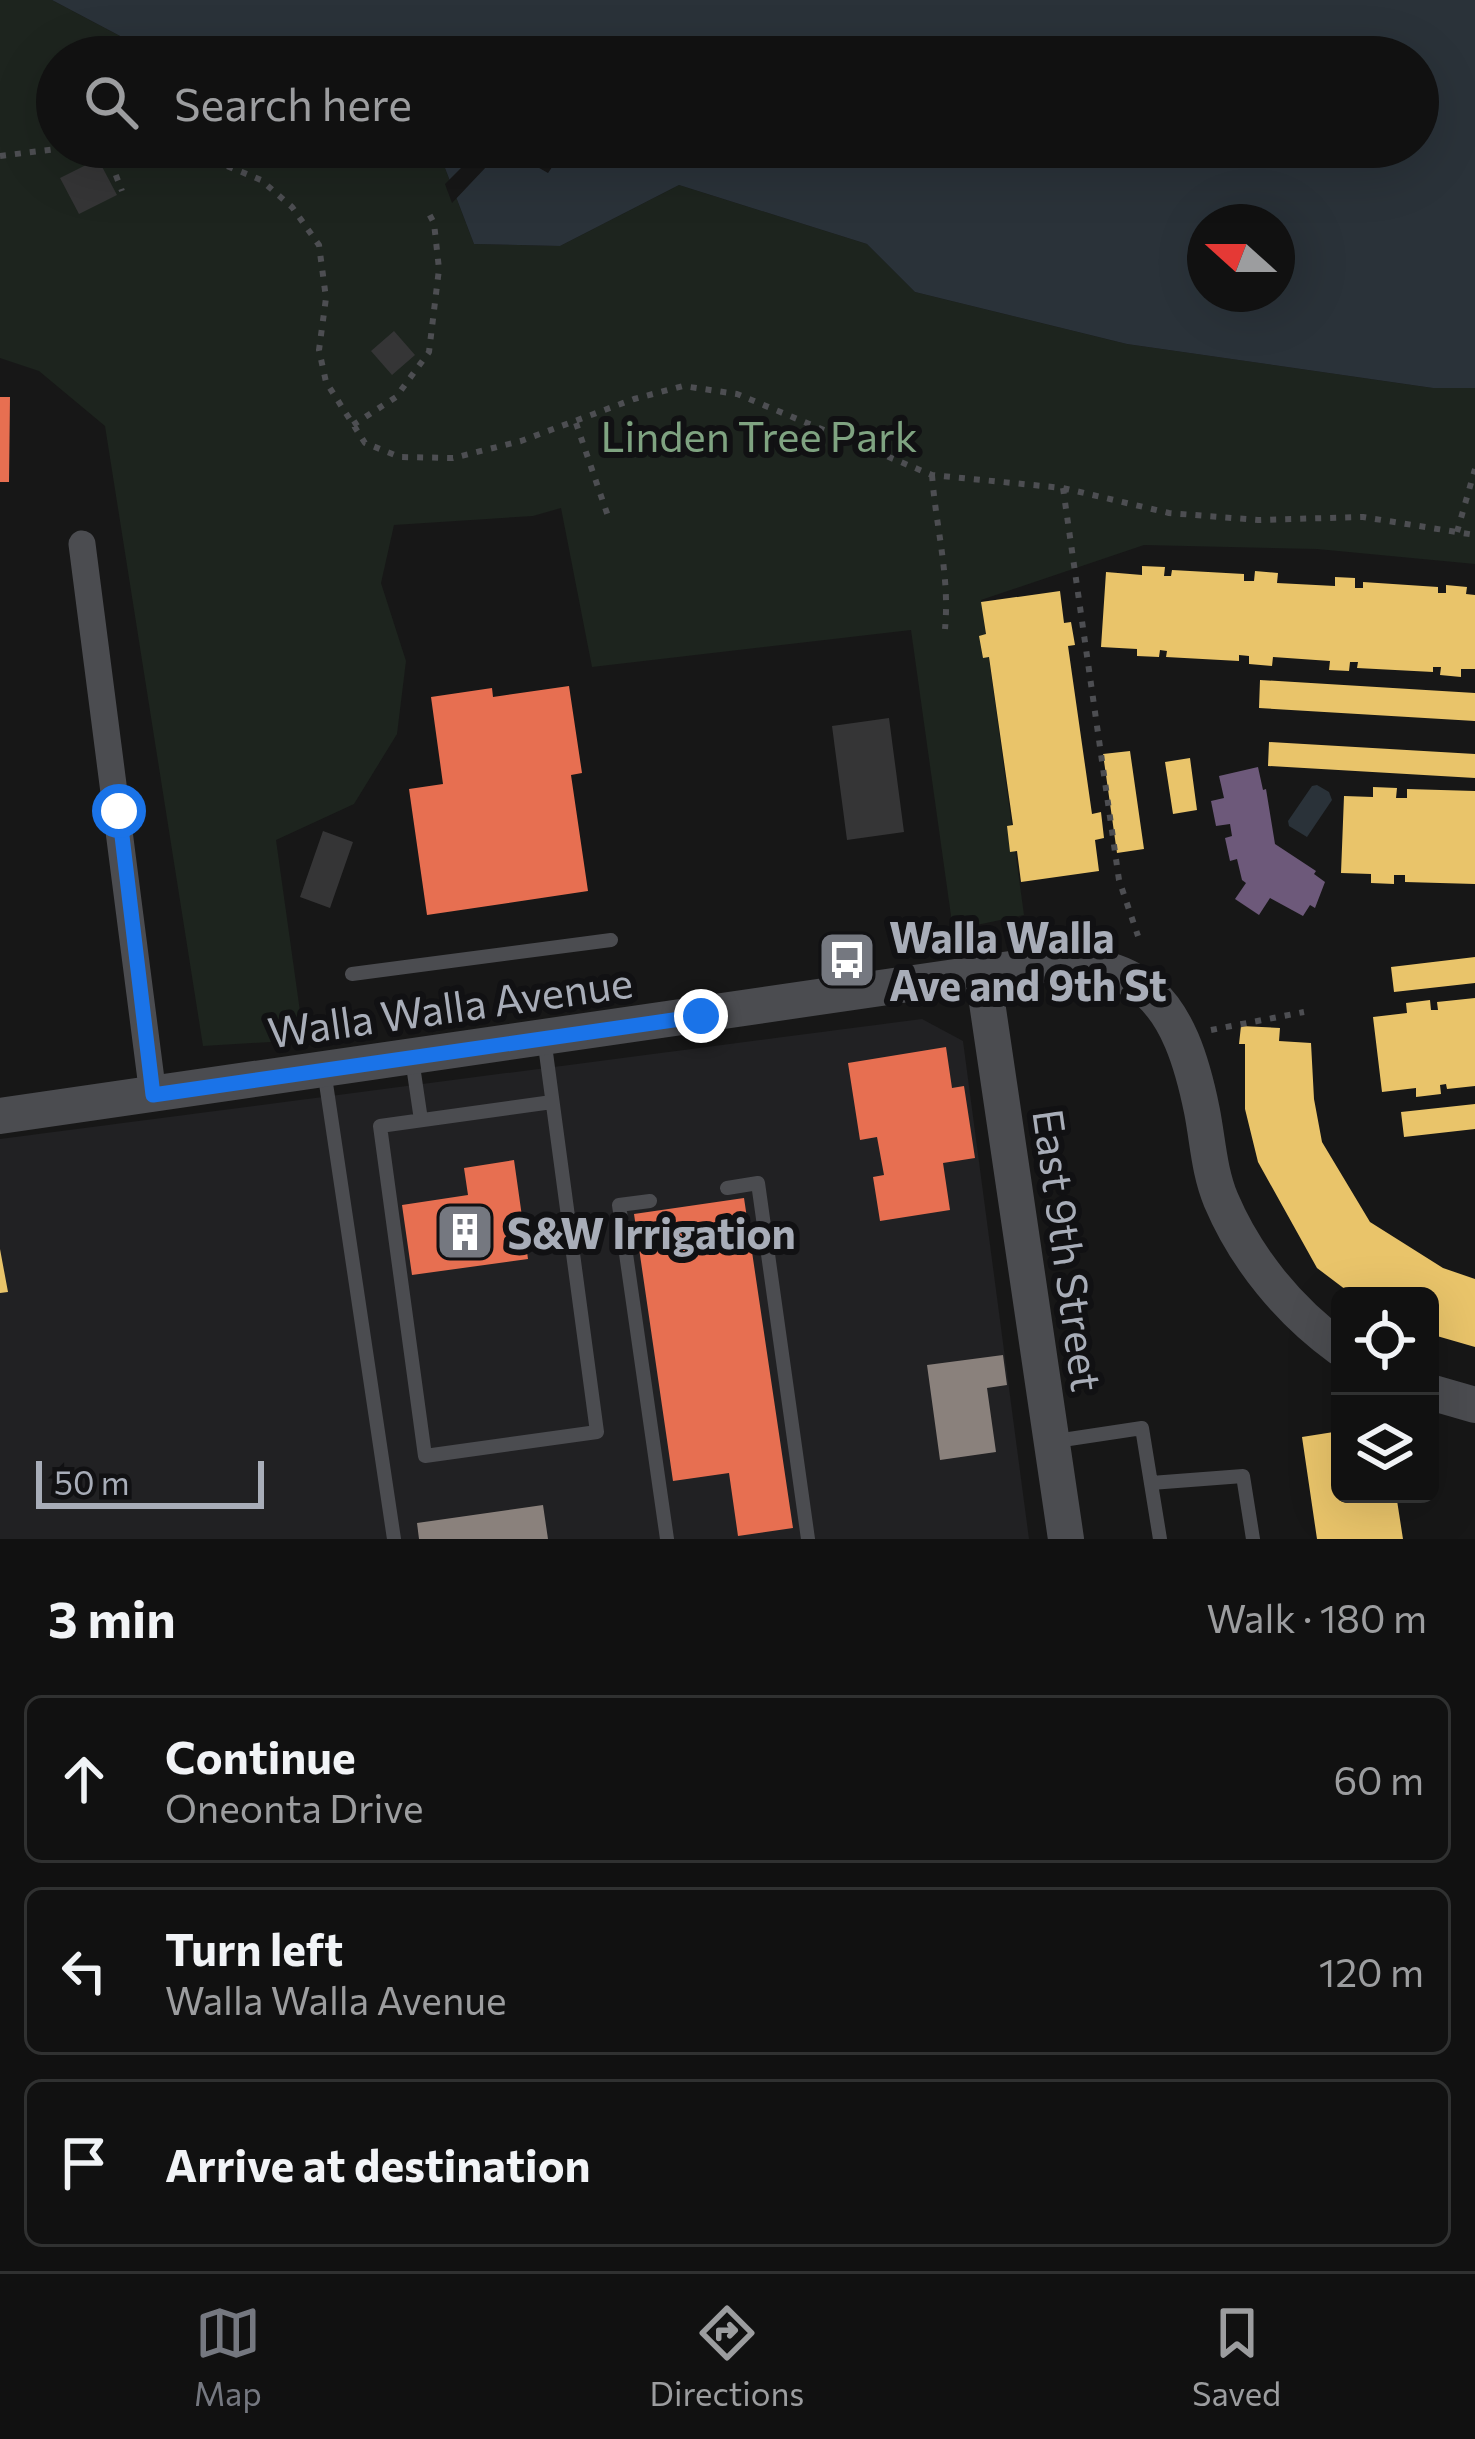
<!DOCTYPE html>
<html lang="en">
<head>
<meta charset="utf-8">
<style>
  body { margin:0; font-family:Commissioner,sans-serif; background:#1a1a1a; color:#f1f3f6 }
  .controls { position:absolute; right:36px; bottom:36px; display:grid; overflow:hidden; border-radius:18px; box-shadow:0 12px 48px #0002 }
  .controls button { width:108px; height:108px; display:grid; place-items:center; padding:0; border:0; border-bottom:3px solid #303131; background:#111; color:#f1f3f6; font:60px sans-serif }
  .compass { position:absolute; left:1187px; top:204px; width:108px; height:108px; border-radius:50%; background:#111; box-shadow:0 12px 48px #0002; rotate:291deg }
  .scale { position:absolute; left:36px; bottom:30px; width:228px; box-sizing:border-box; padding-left:12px; border:6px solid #a8adb8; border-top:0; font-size:33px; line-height:42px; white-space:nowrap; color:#a8adb8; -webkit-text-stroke:9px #111113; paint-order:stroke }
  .stop { position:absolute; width:36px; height:36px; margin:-27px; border:9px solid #1a73e8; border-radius:50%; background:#fff }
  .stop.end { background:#1a73e8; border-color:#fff; box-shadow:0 3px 12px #0008 }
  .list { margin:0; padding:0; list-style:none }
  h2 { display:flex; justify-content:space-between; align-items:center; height:156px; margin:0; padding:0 48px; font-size:51px }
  h2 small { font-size:39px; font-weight:400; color:#9c9d9f }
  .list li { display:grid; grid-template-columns:78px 1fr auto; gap:36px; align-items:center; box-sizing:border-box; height:168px; margin:0 24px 24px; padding:0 24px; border:3px solid #303131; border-radius:18px }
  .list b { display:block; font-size:45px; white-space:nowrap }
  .list p { margin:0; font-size:39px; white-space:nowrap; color:#9c9d9f }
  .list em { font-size:39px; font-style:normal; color:#9c9d9f }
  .icon { flex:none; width:66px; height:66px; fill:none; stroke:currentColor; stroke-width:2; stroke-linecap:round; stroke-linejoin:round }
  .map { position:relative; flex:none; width:1475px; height:1539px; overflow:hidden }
  .search { position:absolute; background:#111; box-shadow:0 12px 48px #0002; left:36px; right:36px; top:36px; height:132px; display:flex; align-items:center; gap:30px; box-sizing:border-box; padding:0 42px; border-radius:66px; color:#9c9d9f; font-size:45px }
  .sheet { height:732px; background:#111 }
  nav { display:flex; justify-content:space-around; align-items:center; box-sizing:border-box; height:168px; border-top:3px solid #303131; background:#111; font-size:33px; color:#9c9d9f }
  nav a { display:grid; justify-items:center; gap:6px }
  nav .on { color:#757880 }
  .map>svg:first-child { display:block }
  .built { fill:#212123 }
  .green { fill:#1d241e }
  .water { fill:#2a3239; fill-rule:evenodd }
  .pier { fill:#171717 }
  .homes { fill:#e9c46a }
  .shops { fill:#e76f51 }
  .offices { fill:#6d597a }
  .industry { fill:#8a817c }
  .building { fill:#353536 }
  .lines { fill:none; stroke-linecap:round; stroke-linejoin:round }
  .path { stroke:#4d4e52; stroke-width:6; stroke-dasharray:6 9; stroke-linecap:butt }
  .service { stroke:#4b4c50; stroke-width:14 }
  .minor { stroke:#4b4c50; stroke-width:27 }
  .tertiary { stroke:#4b4c50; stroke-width:36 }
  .route { stroke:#1a73e8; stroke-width:15 }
  .labels { text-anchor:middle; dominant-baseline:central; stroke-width:12; stroke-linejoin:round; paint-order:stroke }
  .park-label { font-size:42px; fill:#7fa381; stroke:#111113 }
  .poi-label { font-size:42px; font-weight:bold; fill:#a8adb8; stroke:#111113; text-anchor:start }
  .street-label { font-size:42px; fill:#a8adb8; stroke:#111113 }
</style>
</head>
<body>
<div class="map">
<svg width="1475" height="1539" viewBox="0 0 1475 1539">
  <rect width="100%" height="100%" fill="#171717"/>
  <path class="built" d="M922,1019l41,22 66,498h-1029v-400z"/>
  <path class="green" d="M0,0h52l70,37 63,20h-128v90h376l12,21 29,76 86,2 119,-61 188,59 48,48 212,52 306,44h42v176l-158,-15 -173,-4 -163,55 43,315 -71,15 -42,-300 -319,37 -31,-159 -28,8 -139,9 -13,58 25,78 -9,73 -43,70 -78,36 28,200 -101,6 -98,-620 -66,-55 -39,-13z"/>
  <path class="water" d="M52,0h1423v388h-42l-306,-44 -212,-52 -48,-48 -188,-59 -119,61 -86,-2 -29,-76 -12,-21h985v-90h-1233l-63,-20zM1205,222h72v72h-72z
    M1317,785l12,7 3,8 -25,37 -18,-11 -1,-5 24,-35z"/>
  <path class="pier" d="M482,147h84l-18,26 -44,-25 -52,55 -7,-19z"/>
  <path class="homes" d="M1142,566l23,1 -1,9h7l1,-6 72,4v7h10l1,-10 23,2 -1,10 58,3v-9l20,1v10h8v-6l75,5v6h8v-8l21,2 -1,7 9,1v74h-14v8l-21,-2 1,-8h-8v5l-76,-4 1,-6h-8l-1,9 -20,-1 1,-9 -57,-4 -1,9 -23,-2v-8l-10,-1v6l-73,-4 1,-6 -7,-1 -1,7 -22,-1v-7l-36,-2 5,-75 36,3z
    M1060,591l4,32 7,-1 4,23 -7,1 24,168 9,-2 3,26 -9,2 4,31 -78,11 -4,-31 -7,1 -3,-26 6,-1 -24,-168 -6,1 -4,-22 7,-2 -5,-32z
    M1260,680l215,13v28l-216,-13z
    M1269,742l206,12v24l-207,-12z
    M1130,751l14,98 -27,4 -14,-99z
    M1190,758l7,52 -24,4 -8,-52z
    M1373,787l24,1 -1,10h11v-9l68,2v93l-70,-2v-7h-11v9l-23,-1v-9l-30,-1 3,-77 29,1z
    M1475,957v26l-81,9 -3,-25z
    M1475,998v88l-28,3 -1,-5 -6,1 1,9 -25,3v-9l-34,4 -9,-75 34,-4 -1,-10 24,-3 1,10h7l-1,-8z
    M1241,1026l39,2 -1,13 32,2 3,56 8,43 48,80 73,46 32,11v68l-45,-13v-38h-76l-37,-28 -59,-106 -13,-53v-65h-6z
    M1475,1104v25l-71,8 -3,-25z
    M0,1249l8,43 -8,1z
    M1340,1431v63h56l7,45h-86l-15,-102z"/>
  <path class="shops" d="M0,397h10l-1,85h-9z
    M569,686l13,87 -11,2 17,116 -161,24 -18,-126 34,-5 -12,-87 61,-9 1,9z
    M946,1047l6,41 12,-2 11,72 -32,5 7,47 -70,11 -7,-44 11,-2 -7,-38 -17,3 -12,-77z
    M514,1160l14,99 -116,16 -10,-70 66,-10 -4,-27z
    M744,1198l49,330 -55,8 -9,-63 -56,8 -39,-267z"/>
  <path class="offices" d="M1258,767l5,23 3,-1 9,55 41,27 -2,3 11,8 -10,26 -5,-3 -7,11 -33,-18 -11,17 -24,-16 11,-16 -4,-3 -5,-21 -7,2 -5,-23 7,-2 -2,-12 -14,2 -5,-25 13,-3 -5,-22z"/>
  <path class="industry" d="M1003,1355l4,30 -20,3 9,64 -56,8 -13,-95z
    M543,1505l5,34h-129l-2,-16z"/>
  <path class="building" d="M98,159l19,36 -38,19 -19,-36z
    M394,331l21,24 -23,20 -21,-24z
    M889,718l15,114 -57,8 -15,-114z
    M323,831l30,11 -23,66 -30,-11z"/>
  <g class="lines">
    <path class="path" d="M105,147l17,44
      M155,147l60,14 46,19 31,27 27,38 7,53 -7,52 7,32 39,61 35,14 53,1 68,-17 113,-42 49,-13 54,8 195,81 131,13 106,25 89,7 105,-3 112,18
      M0,156l72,-9
      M576,423l34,99
      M353,425l43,-28 33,-45 10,-83 -5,-46 -7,-13
      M932,475c4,53 18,101 13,154
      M1063,488l56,392 19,56
      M1457,532l18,-63
      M1211,1030l93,-18"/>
    <path class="service" d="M352,974l259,-34
      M544,1038l53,394 -172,24 -45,-330 172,-24
      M412,1059l9,61
      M324,1070l70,469
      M727,1188l31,-5 50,356
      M650,1201l-31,4 48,334
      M1056,1441l86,-13 18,111
      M1151,1483l92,-7 10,63"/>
    <path class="minor" d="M82,544l71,551"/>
    <path class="tertiary" d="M983,975l83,564
      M0,1116l1025,-149c118,-15 155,35 177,144 6,31 7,60 19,89 25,59 68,111 119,148
      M1430,1392l45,13"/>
  </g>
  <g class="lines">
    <path class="route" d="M119,811l34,284 548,-79"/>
  </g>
  <defs>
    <g id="bus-square" transform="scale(3)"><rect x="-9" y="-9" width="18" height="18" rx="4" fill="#757880" stroke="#111113"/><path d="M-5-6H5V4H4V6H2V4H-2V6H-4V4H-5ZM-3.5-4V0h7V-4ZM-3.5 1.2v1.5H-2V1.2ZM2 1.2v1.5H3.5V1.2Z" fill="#fff"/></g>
    <g id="building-square" transform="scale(3)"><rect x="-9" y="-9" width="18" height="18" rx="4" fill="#757880" stroke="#111113"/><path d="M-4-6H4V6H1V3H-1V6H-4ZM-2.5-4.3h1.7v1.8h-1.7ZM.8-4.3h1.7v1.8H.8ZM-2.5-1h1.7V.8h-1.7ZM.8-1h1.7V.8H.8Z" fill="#fff"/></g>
  </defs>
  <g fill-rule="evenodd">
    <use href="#bus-square" x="847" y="960"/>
    <use href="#building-square" x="465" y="1232"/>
  </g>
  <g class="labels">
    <g class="park-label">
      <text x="759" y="435">Linden Tree Park</text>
    </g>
    <g class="poi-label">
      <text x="889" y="936">Walla Walla<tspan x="889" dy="48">Ave and 9th St</tspan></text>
      <text x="507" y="1232">S&amp;W Irrigation</text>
    </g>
    <g class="street-label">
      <text transform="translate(450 1006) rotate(-8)">Walla Walla Avenue</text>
      <text transform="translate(1069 1250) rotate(82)">East 9th Street</text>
    </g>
  </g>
</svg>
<div class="controls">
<button><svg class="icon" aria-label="locate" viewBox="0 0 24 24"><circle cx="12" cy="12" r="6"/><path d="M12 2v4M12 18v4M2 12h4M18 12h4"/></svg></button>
<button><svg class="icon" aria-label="layers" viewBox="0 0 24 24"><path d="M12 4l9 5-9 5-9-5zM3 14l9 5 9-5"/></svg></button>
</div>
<svg class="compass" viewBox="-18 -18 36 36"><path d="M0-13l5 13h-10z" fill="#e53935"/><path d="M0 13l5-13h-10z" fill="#9c9d9f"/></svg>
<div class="scale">50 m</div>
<div class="stop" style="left:119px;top:811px"></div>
<div class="stop end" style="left:701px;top:1016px"></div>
<div class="search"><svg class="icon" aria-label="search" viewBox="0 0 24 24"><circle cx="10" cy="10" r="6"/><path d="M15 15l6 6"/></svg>Search here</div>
</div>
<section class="sheet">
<h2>3 min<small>Walk · 180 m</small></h2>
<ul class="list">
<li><svg class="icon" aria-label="ahead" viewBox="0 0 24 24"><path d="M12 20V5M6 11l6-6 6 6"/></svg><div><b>Continue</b><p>Oneonta Drive</p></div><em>60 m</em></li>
<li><svg class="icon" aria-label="left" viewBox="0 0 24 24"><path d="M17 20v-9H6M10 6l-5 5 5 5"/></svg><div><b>Turn left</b><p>Walla Walla Avenue</p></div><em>120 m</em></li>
<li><svg class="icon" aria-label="arrive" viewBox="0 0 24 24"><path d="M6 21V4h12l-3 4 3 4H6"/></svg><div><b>Arrive at destination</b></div></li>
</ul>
</section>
<nav>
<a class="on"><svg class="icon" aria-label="map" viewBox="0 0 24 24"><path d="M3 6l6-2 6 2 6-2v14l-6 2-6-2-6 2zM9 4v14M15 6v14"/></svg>Map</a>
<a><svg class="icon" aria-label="directions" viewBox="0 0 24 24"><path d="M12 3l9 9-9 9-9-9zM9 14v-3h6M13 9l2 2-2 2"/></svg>Directions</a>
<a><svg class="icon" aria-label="saved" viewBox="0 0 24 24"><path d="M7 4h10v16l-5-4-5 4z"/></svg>Saved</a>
</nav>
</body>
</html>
